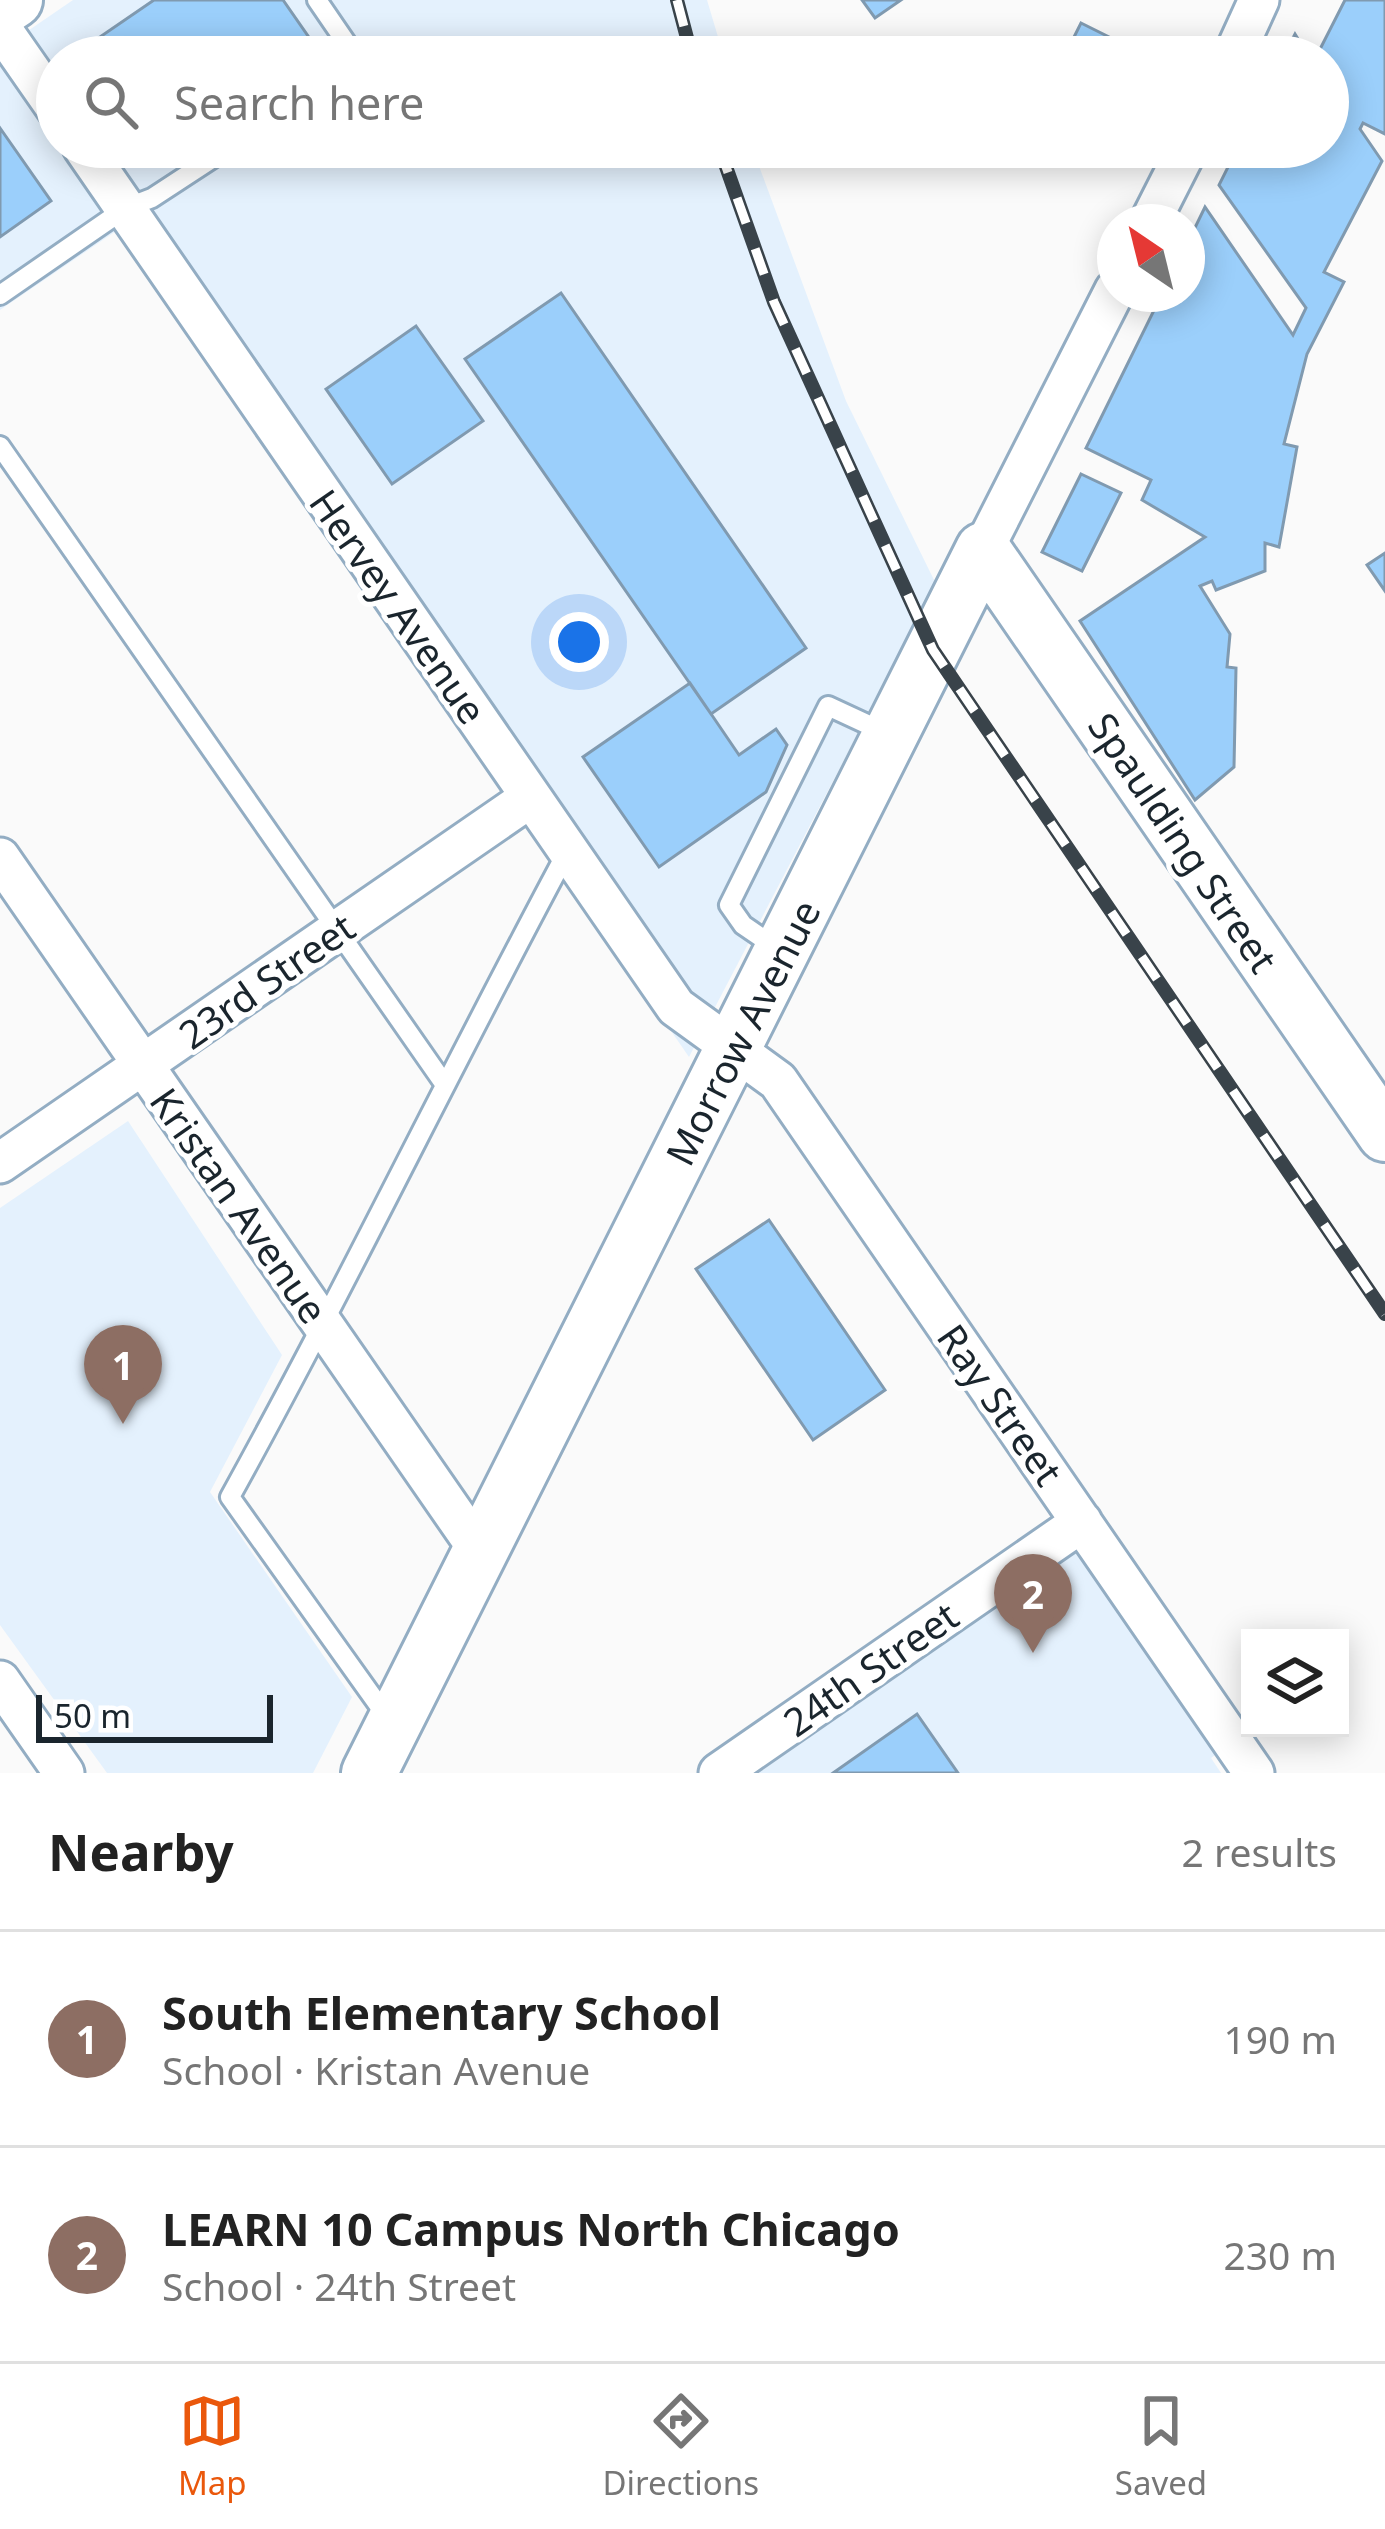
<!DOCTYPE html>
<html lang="en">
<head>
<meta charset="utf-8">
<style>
  body { margin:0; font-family:"Noto Sans",sans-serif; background:#f2f2f2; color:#222 }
  .controls { position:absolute; right:36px; bottom:36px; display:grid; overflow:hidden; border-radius:0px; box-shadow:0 6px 30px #0003 }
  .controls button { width:108px; height:108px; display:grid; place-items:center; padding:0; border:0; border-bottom:3px solid #e0e0e0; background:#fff; color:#222; font:60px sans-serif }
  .compass { position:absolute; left:1097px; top:204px; width:108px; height:108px; border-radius:50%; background:#fff; box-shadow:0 6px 30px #0003; rotate:325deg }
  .scale { position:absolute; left:36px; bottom:30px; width:237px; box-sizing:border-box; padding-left:12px; border:6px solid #1a252d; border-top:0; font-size:33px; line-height:42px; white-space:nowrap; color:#1a252d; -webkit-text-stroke:9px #fff; paint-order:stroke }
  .you { position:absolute; left:579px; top:642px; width:42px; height:42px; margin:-30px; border:9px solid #fff; border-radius:50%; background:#1a73e8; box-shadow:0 0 0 18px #1a73e833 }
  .badge { display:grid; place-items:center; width:78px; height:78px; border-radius:50%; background:#ea580c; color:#fff; font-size:39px; font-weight:700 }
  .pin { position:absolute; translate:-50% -99px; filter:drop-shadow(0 3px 6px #0008) }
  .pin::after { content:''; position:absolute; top:63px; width:42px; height:36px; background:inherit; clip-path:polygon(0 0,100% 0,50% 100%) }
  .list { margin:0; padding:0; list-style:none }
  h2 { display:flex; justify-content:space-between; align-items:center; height:156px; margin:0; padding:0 48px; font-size:51px }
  h2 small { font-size:39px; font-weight:400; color:#767676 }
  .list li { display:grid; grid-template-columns:78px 1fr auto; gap:36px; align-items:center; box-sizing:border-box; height:216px; padding:0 48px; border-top:3px solid #e0e0e0 }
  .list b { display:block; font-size:45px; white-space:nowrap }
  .list p { margin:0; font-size:39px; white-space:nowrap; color:#767676 }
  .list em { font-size:39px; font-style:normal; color:#767676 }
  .icon { flex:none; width:66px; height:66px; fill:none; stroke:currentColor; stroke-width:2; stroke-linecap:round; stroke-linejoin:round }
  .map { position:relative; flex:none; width:1385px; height:1773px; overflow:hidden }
  .search { position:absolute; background:#fff; box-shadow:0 6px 30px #0003; left:36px; right:36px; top:36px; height:132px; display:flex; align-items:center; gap:30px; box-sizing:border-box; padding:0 42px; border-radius:66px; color:#767676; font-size:45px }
  .sheet { height:588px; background:#fff }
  nav { display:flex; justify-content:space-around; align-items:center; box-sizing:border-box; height:168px; border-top:3px solid #e0e0e0; background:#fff; font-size:33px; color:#767676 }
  nav a { display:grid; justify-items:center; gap:6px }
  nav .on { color:#ea580c }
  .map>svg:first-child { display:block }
  .built { fill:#e4f1fd }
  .building { fill:#9bcffb; stroke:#809ab0; stroke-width:3 }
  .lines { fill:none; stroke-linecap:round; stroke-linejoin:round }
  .lane-casing { stroke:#93adc3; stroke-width:24 }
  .street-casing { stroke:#93adc3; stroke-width:45 }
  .secondary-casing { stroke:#93adc3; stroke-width:60 }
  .lane { stroke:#fff; stroke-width:18 }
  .street { stroke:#fff; stroke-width:39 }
  .secondary { stroke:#fff; stroke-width:54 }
  .rail-casing { stroke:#39434a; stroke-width:14 }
  .rail { stroke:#fff; stroke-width:9; stroke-dasharray:27; stroke-linecap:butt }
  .labels { text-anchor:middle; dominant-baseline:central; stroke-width:10; stroke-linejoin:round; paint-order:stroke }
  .street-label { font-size:39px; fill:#1a252d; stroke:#fff }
</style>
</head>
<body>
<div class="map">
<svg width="1385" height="1773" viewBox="0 0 1385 1773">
  <rect width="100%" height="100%" fill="#fafafa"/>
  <path class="built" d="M73,0h634l17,57h-667v90h695l94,254 90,183 -247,473 -570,-828 -119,81v-260z
    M128,1121l154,234 -72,137 142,205 -39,76h-206l-107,-148v-417z
    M1074,1550l12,5 135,196 -10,7 10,15h-481z"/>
  <path class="building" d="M154,0h129l25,36 -17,21h-185l-12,-16z
    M862,0h39l-26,18z
    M1345,0h40v134l-22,-11 -3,6 22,32 -58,111 20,10 -37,72 -23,90 13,3 -18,100 -14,-4v28l-49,19 -4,-9 -12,5 30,48 -3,33 9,1 -2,99 -39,33 -115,-179 125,-84 -63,-37 9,-20 -65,-32 76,-154h25v-50l18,-37 88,128 13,-27 -87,-123 19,-38h90v-90h-12z
    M1081,23l60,30 -2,4 -74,-2z
    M1295,34l14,23h-26z
    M0,128l51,73 -51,36z
    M561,293l245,355 -95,66 -246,-355z
    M416,326l67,95 -91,63 -66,-95z
    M1081,474l40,19 -39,78 -40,-19z
    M1385,553v38l-18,-26z
    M690,683l49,72 37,-26 11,16 -21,47 -107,75 -76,-110z
    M769,1220l116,170 -72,50 -117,-171z
    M917,1714l41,59h-125z"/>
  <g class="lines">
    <g class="lane-casing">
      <path id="lane" d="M317,0l39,57
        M0,295l126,-87 26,-10 78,-51
        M0,446l443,636
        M778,949l-35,-24 -14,-20 99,-199 56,26
        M387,1717l-157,-220c117,-212 222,-431 337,-645"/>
    </g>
    <g class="street-casing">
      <path id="street" d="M0,27l57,82
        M1233,57l26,-57
        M83,147l593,860 102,74 476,692
        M1150,222l38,-75
        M983,550l132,-260
        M0,858l481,695
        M0,1163l531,-366
        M0,1681l64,92
        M719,1773l363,-251"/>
    </g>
    <g class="secondary-casing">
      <path id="secondary" d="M0,10l15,-10
        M369,1773l614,-1223 402,584"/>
    </g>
    <use href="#lane" class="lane"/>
    <use href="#street" class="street"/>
    <use href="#secondary" class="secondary"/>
    <g class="rail-casing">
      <path id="rail" d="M677,0l15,57
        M719,147l55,155 159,348 452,664"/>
    </g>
    <use href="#rail" class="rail"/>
  </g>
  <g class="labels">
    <g class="street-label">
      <text transform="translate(399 606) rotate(55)">Hervey Avenue</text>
      <text transform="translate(1184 842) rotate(56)">Spaulding Street</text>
      <text transform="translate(266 980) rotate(-35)">23rd Street</text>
      <text transform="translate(742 1032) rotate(-63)">Morrow Avenue</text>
      <text transform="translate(240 1205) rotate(55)">Kristan Avenue</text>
      <text transform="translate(1001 1404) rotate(55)">Ray Street</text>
      <text transform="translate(870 1668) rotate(-35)">24th Street</text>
    </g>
  </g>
</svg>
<div class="controls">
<button><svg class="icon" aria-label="layers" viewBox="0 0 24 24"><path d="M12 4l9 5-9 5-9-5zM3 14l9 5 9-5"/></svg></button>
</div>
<svg class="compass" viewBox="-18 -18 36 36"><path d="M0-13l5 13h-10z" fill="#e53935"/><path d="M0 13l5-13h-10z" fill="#767676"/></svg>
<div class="scale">50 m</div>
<div class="you"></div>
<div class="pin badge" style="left:123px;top:1424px;background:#8d6e63">1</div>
<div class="pin badge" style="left:1033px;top:1653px;background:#8d6e63">2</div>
<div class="search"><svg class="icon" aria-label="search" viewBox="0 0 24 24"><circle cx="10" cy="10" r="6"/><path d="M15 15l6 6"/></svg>Search here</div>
</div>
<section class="sheet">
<h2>Nearby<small>2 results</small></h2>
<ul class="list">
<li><span class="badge" style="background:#8d6e63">1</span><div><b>South Elementary School</b><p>School · Kristan Avenue</p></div><em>190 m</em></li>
<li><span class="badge" style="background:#8d6e63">2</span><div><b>LEARN 10 Campus North Chicago</b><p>School · 24th Street</p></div><em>230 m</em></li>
</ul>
</section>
<nav>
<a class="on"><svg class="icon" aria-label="map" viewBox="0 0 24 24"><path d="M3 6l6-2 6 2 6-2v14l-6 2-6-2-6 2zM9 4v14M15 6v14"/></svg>Map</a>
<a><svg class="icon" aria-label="directions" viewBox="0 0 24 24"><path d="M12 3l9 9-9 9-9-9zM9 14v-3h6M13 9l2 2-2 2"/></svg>Directions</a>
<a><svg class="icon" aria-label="saved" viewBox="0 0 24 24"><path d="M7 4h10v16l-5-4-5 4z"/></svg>Saved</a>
</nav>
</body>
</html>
